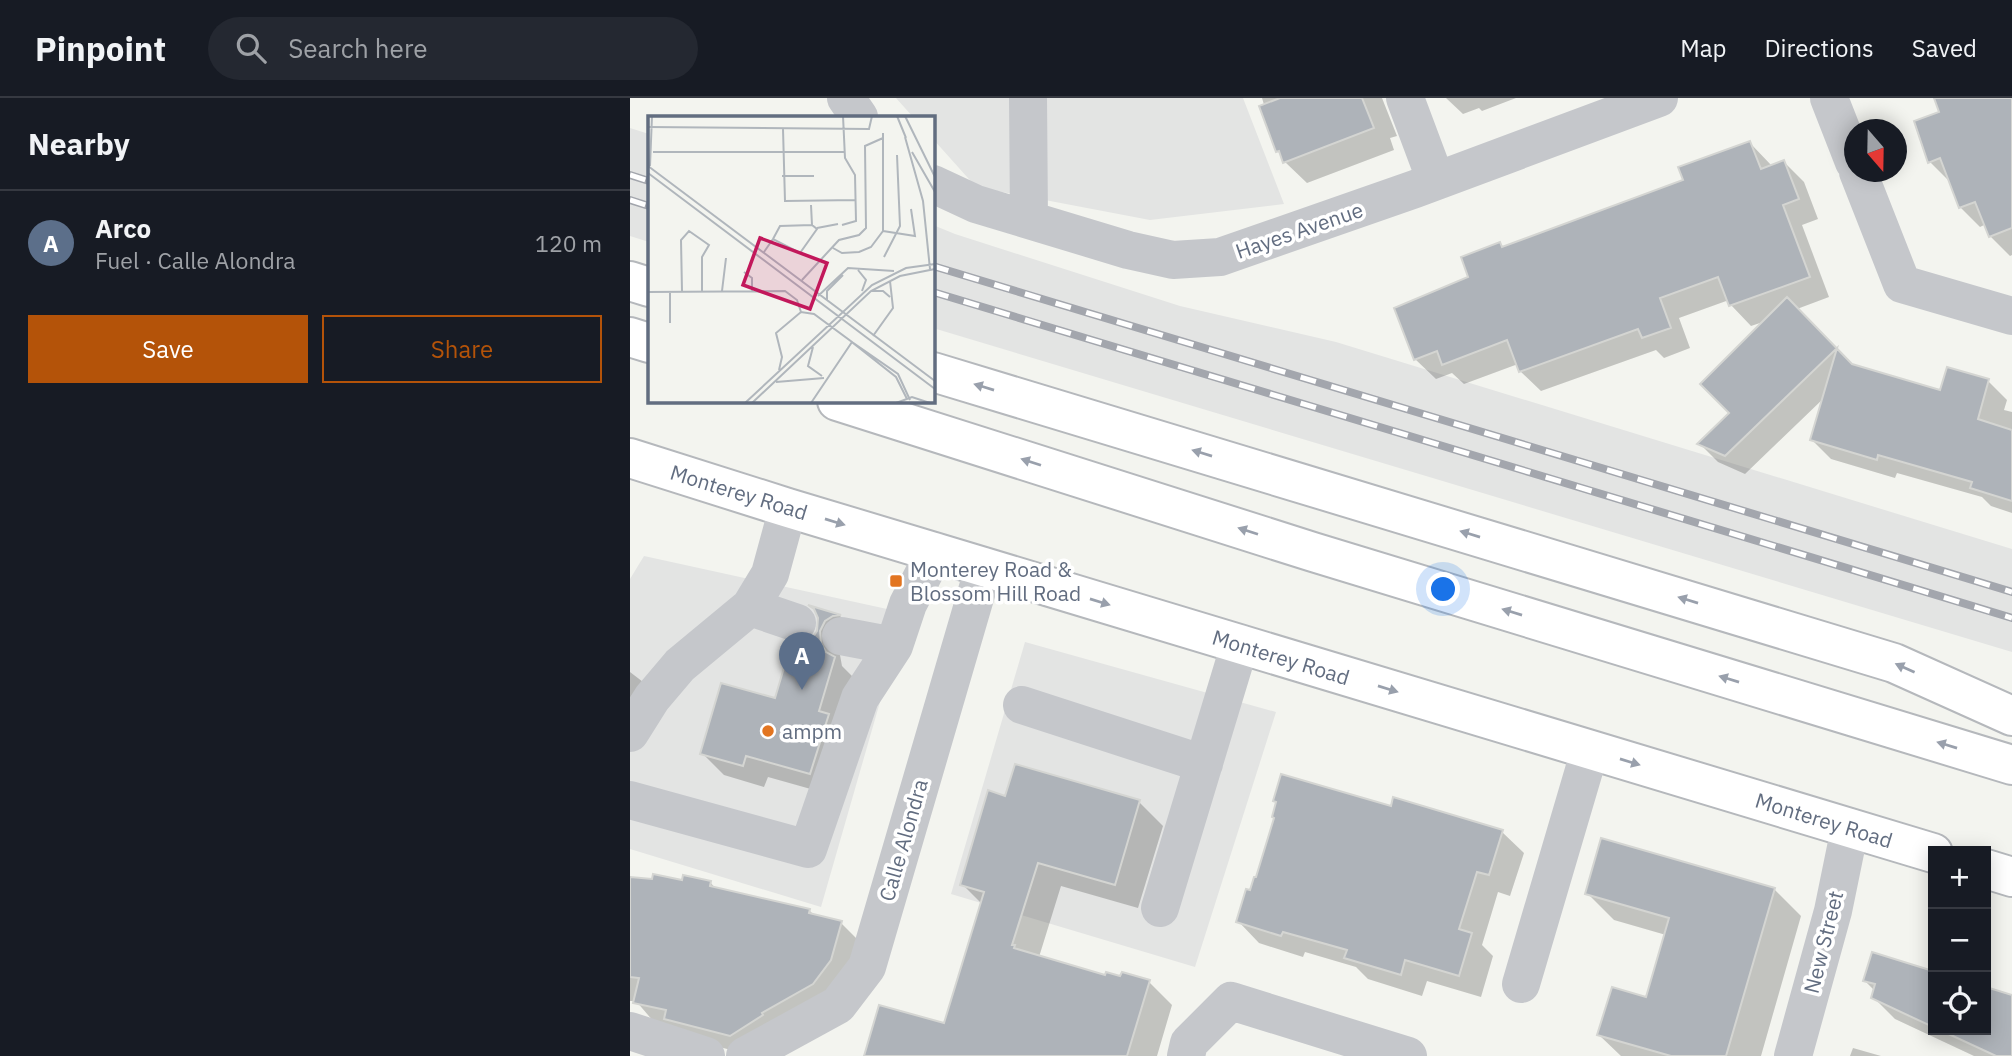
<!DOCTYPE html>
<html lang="en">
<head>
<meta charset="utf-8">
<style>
  body { margin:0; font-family:"IBM Plex Sans",sans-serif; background:#242831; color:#f1f3f6 }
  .controls { position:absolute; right:21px; bottom:21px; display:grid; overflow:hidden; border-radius:0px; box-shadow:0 4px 18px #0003 }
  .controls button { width:63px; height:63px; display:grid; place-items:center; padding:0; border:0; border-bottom:2px solid #363941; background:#171b24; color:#f1f3f6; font:35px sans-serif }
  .compass { position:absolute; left:1214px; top:21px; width:63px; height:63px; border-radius:50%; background:#171b24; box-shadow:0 4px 18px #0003; rotate:160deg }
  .you { position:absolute; left:814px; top:492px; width:24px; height:24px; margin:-18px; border:5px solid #fff; border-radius:50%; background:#1a73e8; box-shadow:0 0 0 10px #1a73e833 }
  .badge { display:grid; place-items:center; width:46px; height:46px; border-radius:50%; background:#b45309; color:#fff; font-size:23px; font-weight:700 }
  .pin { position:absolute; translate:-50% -58px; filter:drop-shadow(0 2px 4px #0008) }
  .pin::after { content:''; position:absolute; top:37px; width:24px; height:21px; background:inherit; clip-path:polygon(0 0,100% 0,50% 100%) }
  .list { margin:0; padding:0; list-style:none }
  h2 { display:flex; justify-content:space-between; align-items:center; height:91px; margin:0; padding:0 28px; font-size:30px }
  h2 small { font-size:23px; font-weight:400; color:#9ea1a6 }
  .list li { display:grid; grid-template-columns:46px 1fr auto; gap:21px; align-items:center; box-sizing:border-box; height:105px; padding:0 28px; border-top:2px solid #363941 }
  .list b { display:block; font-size:26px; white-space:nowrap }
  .list p { margin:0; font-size:23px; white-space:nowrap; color:#9ea1a6 }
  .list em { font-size:23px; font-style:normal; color:#9ea1a6 }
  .actions { display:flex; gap:14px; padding:21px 28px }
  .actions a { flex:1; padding:16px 0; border:2px solid #b45309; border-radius:0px; text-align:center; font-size:24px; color:#b45309 }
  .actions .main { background:#b45309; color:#fff }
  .icon { flex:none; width:38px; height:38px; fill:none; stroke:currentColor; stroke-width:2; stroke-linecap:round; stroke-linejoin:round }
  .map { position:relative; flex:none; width:1382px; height:958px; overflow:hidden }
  header { display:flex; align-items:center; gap:42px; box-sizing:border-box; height:98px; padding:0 35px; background:#171b24; border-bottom:2px solid #363941 }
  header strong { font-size:33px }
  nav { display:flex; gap:38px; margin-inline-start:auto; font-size:24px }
  .search { width:490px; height:63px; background:#242831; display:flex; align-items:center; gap:18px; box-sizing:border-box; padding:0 24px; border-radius:38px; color:#9ea1a6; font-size:26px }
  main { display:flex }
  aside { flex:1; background:#171b24 }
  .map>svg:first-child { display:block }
  .built { fill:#e3e4e3 }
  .shadow { fill:#0003 }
  .building { fill:#aeb3b9; stroke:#d4d5d2; stroke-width:2 }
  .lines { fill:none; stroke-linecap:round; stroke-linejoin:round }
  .major-casing { stroke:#b5b8bc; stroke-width:42 }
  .minor { stroke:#c5c7cb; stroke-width:38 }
  .major { stroke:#fff; stroke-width:38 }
  .rail-casing { stroke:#a3a6ad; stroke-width:8 }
  .rail { stroke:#fff; stroke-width:5; stroke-dasharray:16; stroke-linecap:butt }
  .oneway { fill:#99a0ac }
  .poi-dot { fill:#e27521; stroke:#fff; stroke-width:2.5 }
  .labels { text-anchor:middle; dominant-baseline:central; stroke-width:7; stroke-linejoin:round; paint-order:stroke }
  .street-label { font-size:21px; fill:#626d80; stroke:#fff }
  .poi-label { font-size:21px; fill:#626d80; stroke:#fff; text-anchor:start }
  .inset-road { fill:none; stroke:#b0b6bc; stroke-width:2 }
  .view { fill:#c2185b; fill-opacity:0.15; stroke:#c2185b; stroke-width:3.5 }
  .inset-edge { fill:none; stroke:#626d80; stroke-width:3.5 }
</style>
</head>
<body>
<header>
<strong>Pinpoint</strong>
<div class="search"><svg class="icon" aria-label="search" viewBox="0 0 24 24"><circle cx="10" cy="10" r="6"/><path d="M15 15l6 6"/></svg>Search here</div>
<nav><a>Map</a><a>Directions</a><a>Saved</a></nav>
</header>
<main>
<aside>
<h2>Nearby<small></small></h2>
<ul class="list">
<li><span class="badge" style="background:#5c6f8a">A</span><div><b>Arco</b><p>Fuel · Calle Alondra</p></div><em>120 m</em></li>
</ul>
<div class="actions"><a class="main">Save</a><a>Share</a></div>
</aside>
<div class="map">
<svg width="1382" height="958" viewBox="0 0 1382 958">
  <rect width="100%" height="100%" fill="#f3f4ef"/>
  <path class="built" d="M266,0h347l41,106 -134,16 -174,-33 -43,-48v-22h-20z
    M0,30l19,6v108l-19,-6z
    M303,127l22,9 225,72 156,36 676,207v103l-1079,-324z
    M14,458l266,58 -28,81 -61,212 -191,-58v-270z
    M395,544l251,70 -81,255 -244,-73z"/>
  <path class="shadow" d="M632,0h120l15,38 -7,2 4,12 -87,33 -22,-21 -7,-11z
    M816,0h70l-34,13 -3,-3 -16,6z
    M1305,0h77v157l-2,1 -20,-20 -4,-12 -6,3 -20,-20 -10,-25 -20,-20 11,-49z
    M1120,45l22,23 12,-4 20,20 14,37 -16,6 27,72 -32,12 55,56 90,27 46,-11 19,19 -3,10 8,2v101l-21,-7 -9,-9 -85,-24 -2,5 -64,-19 -19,-19 12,-42 -79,76 -27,-12 -18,-18 31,-31 35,-92 -15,5 -20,-21 -2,-5 -50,18 11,30 -26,10 -8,-8 -115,41 -21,-20 -2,-7 -54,20 -12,-11 -16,6 -21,-20 56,-81 32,-29 182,-68z
    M184,510l26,8 20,20 -20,19 2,11 14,14 -24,115 -64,-18 -4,10 -40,-12 -22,-22 75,-53 25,-54 10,-5 7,-10 1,-13z
    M0,574l17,13 -17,26z
    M377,700l132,4 24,24 -25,82 -77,-22 -22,71 67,20 43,5 23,23 -15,51h-291l79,-30 37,-122 -20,-20z
    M645,703l117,7 110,24 22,21 -14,43 -12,-4 -16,53 11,11 -12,41 -54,-16 -5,15 -54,-17 -12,-12 -51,-15 -2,5 -44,-14 -21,-22 20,-42 18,-60 2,-15z
    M0,780l80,4 6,7 93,21 6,6 26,7 19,19 -28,61 -82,52 -61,-16 -35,-17 -18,-21h-6z
    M1144,791l27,27 -40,140h-140l-22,-21 48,-36 19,-64 -52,-15 -27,-27z
    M1243,856l60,18v58h53v-43l26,8v61h-38l-79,-37 -22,-22 2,-6 -10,-10z
    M1223,950l28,8h-31z"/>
  <path class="building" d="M650,0h82l12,30 -91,35 -4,-12 -3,1 -17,-46z
    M1304,0h78v130l-23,9 -14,-35 -16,6 -19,-50 -12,5 -14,-42 25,-9z
    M1120,43l11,28 23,-9 15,39 -16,6 27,72 -81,29 -11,-29 -58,21 11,30 -29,10 -4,-9 -119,43 -12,-32 -65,25 -5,-14 -23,9 -20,-52 74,-31 -7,-20 39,-15 2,5 181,-67 -5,-13z
    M1157,199l65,67 88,26 7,-23 42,12 -11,40 34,11v71l-42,-13 2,-6 -94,-27 -1,5 -67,-20 27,-92 -112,108 -28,-12 32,-31 -29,-29z
    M178,507l33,10 -8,1 -8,5 -5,10 1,13 5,8 9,5 -16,54 10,3 -19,60 -64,-18 -3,10 -43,-12 21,-71 54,15 16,-54h11l9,-4 6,-9 1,-13 -4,-9z
    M385,666l125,36 -25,85 -77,-22 -26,82h3l-1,3 91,27 1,-3 14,4 2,-4 28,8 -23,76h-263l15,-51 65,18 40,-131 -24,-7 28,-95 17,6z
    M651,676l110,32 2,-9 110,33 -14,45 -12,-3 -18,57 13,4 -13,43 -54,-16 -4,15 -57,-17 3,-8 -64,-18 -2,4 -45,-14 10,-33 4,1 4,-13h2l18,-59 -2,-1 4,-15 -3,-1z
    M971,740l174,50 -49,168h-55l-74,-21 15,-48 34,10 23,-79 -84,-24z
    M23,776l29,6 1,-5 28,6 -1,5 100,23 -1,4 33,8 -11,39 -18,24 -51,29 1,2 -33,21 -66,-17 2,-9 -33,-7 6,-25 -9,-1v-100l22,2z
    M1242,854l61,19v56l-62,-29 4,-14 -12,-3z
    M1356,889l26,8v61h-16l-56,-26h46z"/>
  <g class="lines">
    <g class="major-casing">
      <path id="major" d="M0,183l19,6
        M0,239l19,6
        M303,274l961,291 118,53
        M207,303l476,151 699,213
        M0,360l158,50 1145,345
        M1356,771l26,8"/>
    </g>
    <path class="minor" d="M216,0l13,19
      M398,0l1,122
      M775,0l31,83
      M1199,0l25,64
      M1228,74l44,112 110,32
      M303,86l43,20 152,46 45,10 47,-3 195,-68 244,-91
      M120,509l47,16
      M211,538l53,10
      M392,607l182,59
      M0,635l22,-35 28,-33 70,-58 20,-33 18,-66
      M0,702l178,49 52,-151 34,-52 14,-42 27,-52
      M530,810l80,-264
      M891,886l69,-234
      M0,933l76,25
      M115,958l93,-51 29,-38 117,-400
      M556,958l3,-13 42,-42 177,55
      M1163,958l40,-145 17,-83"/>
    <use href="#major" class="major"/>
    <g class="rail-casing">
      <path id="rail" d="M0,77l19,6
        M0,102l19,6
        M303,168l1079,326
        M303,194l1079,326"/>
    </g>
    <use href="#rail" class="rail"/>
  </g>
  <defs><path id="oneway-solid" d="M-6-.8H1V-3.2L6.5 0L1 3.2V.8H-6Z" transform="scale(1.75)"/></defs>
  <g class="oneway">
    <use href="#oneway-solid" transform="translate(354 289) rotate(-163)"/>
    <use href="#oneway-solid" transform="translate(572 355) rotate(-163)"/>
    <use href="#oneway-solid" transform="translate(401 364) rotate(-162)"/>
    <use href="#oneway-solid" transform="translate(205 424) rotate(17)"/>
    <use href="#oneway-solid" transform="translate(618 433) rotate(-162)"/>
    <use href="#oneway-solid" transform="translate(840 436) rotate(-163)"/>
    <use href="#oneway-solid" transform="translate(1058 502) rotate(-163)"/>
    <use href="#oneway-solid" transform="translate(470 504) rotate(17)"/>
    <use href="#oneway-solid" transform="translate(882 514) rotate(-163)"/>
    <use href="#oneway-solid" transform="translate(1275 570) rotate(-156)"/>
    <use href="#oneway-solid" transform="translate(1099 581) rotate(-163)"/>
    <use href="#oneway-solid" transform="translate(758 591) rotate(17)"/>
    <use href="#oneway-solid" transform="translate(1317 647) rotate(-163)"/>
    <use href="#oneway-solid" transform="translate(1000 664) rotate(17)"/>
  </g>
  <g class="poi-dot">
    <rect x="259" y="476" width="14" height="14" rx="3.5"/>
    <circle cx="138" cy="633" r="7"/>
  </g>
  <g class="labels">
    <g class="street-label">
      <text transform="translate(669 132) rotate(-19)">Hayes Avenue</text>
      <text transform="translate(109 394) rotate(17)">Monterey Road</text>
      <text transform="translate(651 559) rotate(17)">Monterey Road</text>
      <text transform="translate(1194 722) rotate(17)">Monterey Road</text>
      <text transform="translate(273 742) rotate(-74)">Calle Alondra</text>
      <text transform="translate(1193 844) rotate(-76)">New Street</text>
    </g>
    <g class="poi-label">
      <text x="280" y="471">Monterey Road &amp;<tspan x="280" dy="24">Blossom Hill Road</tspan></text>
      <text x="152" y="633">ampm</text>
    </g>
  </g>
  <g transform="translate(18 18)">
    <rect width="287" height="287" fill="#f3f4ef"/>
    <path class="inset-road" d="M249,0l9,22M257,0l30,61M0,11l221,2 3,-13M135,13l2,72 71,-1M257,21l18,64 7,68M5,36h191M264,36l23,40M0,50l287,215M2,50l2,-50M0,57l287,216M134,60h32M194,109l14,-4 -1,-46 -10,-17 -2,-42M169,112l21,-4M235,115l32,5 -4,-27M125,123l7,-13 32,-1M185,132l9,5 17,-1 12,-5 12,-16v-98M116,136l9,-13 27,14 17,-24 -5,-4 -1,-20M236,141l16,-31 -3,-71M210,154l8,10 -4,11M96,156l8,6v13M154,164l37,-40 20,-5 7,-7 -1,-82 18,-8M34,175l-1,-51 8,-9 20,14 -7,12v35M74,175l4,-33M223,175h12l7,6M0,176l137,-1 12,9 4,12M22,176v31M170,180l30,-28 46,3M179,184v-9l16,-16M225,220l20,-28 -3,-27M204,226l46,32 12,26M205,227l43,34 11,22M165,231l-5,19 14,10M131,254l3,-13 -6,-24 25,-21 13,2 38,28 -41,61M128,266l48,-4M97,287l127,-118 34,-17 29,-4M104,287l119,-112 29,-15 35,-7M248,287l16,-6 18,6"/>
    <path class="view" d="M112,122l67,25 -17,46 -67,-24z"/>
    <rect width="287" height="287" class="inset-edge"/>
  </g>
</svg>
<div class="controls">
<button>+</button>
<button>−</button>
<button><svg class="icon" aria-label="locate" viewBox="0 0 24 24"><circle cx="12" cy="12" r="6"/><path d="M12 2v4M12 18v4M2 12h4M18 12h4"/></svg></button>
</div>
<svg class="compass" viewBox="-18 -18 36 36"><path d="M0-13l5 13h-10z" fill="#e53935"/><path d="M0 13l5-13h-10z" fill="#9ea1a6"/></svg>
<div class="you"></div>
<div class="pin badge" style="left:172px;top:592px;background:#5c6f8a">A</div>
</div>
</main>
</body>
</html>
